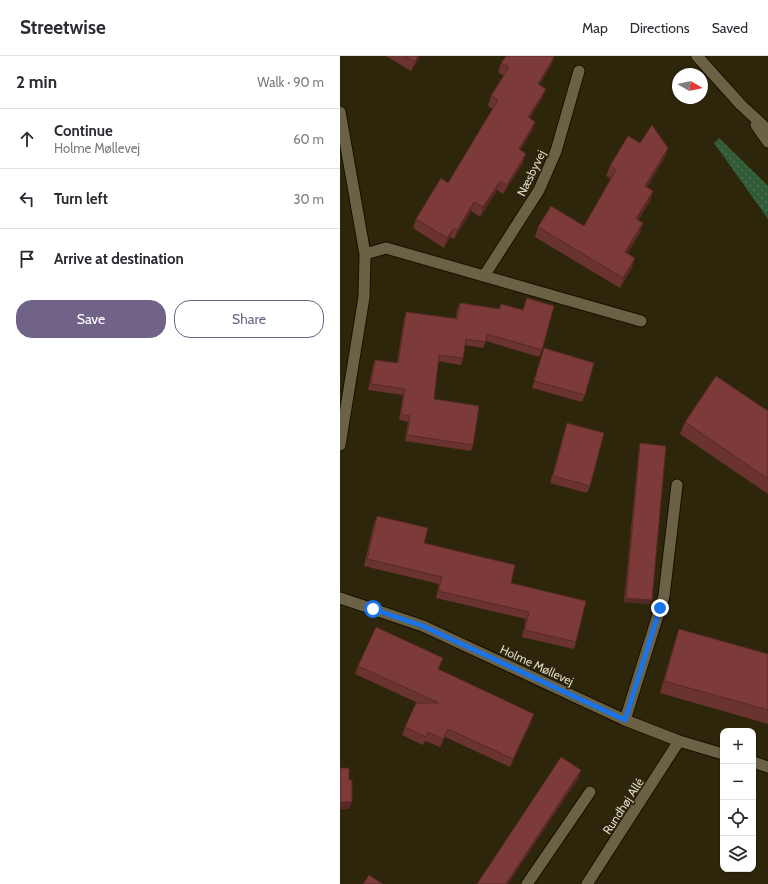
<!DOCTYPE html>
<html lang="en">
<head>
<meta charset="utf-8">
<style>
  body { margin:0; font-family:Cabin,sans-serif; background:#f7f7f7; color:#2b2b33 }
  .controls { position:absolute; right:12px; bottom:12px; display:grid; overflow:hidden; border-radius:8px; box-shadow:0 1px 3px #0004 }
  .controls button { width:36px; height:36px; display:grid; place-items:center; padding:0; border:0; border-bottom:1px solid #e1e1e2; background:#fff; color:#2b2b33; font:20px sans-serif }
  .compass { position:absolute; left:332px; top:12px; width:36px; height:36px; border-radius:50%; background:#fff; box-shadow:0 1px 3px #0004; rotate:99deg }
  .stop { position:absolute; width:12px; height:12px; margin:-9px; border:3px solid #1a73e8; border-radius:50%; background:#fff }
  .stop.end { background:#1a73e8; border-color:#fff; box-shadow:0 1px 4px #0008 }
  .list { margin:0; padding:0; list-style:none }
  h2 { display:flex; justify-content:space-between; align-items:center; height:52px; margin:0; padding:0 16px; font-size:17px }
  h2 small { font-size:13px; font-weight:400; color:#7c7c81 }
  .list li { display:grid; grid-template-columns:26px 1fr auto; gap:12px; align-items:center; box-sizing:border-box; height:60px; padding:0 16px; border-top:1px solid #e1e1e2 }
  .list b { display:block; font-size:15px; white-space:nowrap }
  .list p { margin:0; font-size:13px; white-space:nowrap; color:#7c7c81 }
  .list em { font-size:13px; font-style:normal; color:#7c7c81 }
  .actions { display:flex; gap:8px; padding:12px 16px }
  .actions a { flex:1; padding:9px 0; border:1px solid #716288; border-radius:16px; text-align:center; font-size:14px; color:#716288 }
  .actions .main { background:#716288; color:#fff }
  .icon { flex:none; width:22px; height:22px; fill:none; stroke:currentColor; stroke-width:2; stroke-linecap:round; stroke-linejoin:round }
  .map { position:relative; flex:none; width:428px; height:828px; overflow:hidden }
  header { display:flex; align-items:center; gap:24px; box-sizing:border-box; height:56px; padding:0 20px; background:#fff; border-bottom:1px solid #e1e1e2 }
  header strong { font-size:19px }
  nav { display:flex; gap:22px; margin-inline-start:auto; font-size:14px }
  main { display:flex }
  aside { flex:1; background:#fff }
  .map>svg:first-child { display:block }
  .grass { fill:url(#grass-dots) }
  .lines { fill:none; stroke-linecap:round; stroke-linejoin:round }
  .service-casing { stroke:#160f00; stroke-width:13 }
  .minor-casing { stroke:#160f00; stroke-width:13 }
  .tertiary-casing { stroke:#160f00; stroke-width:13 }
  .service { stroke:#6b6246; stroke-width:11 }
  .minor { stroke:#6b6246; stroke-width:11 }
  .tertiary { stroke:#6b6246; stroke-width:11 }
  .wall { fill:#6b3330 }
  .shaded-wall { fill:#572927 }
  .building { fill:#7c3b38; stroke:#572927 }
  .route { stroke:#1a73e8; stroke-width:5 }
  .labels { text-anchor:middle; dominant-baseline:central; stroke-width:3.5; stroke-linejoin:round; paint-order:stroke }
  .street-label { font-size:12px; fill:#ded9ca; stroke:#2e260b }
</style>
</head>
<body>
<header>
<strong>Streetwise</strong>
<nav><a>Map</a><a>Directions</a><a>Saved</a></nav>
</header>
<main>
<aside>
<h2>2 min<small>Walk · 90 m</small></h2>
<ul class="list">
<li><svg class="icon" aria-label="ahead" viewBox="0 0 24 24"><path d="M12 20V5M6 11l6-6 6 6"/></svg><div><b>Continue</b><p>Holme Møllevej</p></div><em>60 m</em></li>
<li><svg class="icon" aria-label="left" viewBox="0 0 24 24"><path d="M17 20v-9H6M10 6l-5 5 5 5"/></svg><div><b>Turn left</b></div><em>30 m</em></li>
<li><svg class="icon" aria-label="arrive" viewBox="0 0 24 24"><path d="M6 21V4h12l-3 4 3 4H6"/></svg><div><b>Arrive at destination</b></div></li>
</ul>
<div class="actions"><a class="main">Save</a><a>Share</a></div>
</aside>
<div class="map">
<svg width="428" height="828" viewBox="0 0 428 828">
  <defs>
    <pattern id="grass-dots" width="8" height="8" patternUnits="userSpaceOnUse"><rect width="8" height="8" fill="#305b36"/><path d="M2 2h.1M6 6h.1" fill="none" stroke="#4e7252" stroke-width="1.8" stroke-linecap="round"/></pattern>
  </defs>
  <rect width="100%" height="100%" fill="#2e260b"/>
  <path class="grass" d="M379,82l49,48v33l-54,-76z"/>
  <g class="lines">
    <g class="service-casing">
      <path id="service" d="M285,664l39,-124 13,-111
        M187,828l63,-92"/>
    </g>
    <g class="minor-casing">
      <path id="minor" d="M0,56l25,142 -1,43 -24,148
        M25,198l21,-6 255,73
        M144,220l55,-86 17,-39 23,-80
        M0,542l83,28 202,94 54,21 44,13
        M413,706l15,5
        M247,828l92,-143"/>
    </g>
    <g class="tertiary-casing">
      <path id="tertiary" d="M357,0l44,49 27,25
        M416,69l12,17"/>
    </g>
    <use href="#service" class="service"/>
    <use href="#minor" class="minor"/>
    <use href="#tertiary" class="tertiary"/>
  </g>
  <path class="wall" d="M46,0h34l-9,15z
    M214,1l-3,9 -12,19 3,13 -12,20 5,4 -3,9 -12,19 3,13 -20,31 -6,-4 -17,27 -9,-6 -17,28 -4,-2 -6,11 -31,-20 3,-9 32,-36 45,-74 -5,-3 3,-10 13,-20 -6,-4 3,-9z
    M300,87l28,5 -3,9 -18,30 6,4 -3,10 -12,19 2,13 -13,20 5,15 -12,20 -85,-51 3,-10 46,-1 27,-47 -5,-3 4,-10z
    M187,242l15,52 -3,7 -53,-16 -3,7 -18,-3 -2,13 -2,7 -23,-4 -4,38 39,46 -2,6 -66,-10 3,-19 -9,-2 4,-25 -35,-5 5,-24 2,-6 22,3 7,-44 2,-7 50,6 1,-9 3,-6 39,6 2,-5 22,6z
    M204,292l41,47 -3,7 -50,-14z
    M428,355v83l-88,-60 5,-12z
    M227,367l23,63 -3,7 -37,-10 15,-53z
    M300,387l10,161 -26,-2 15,-155z
    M37,460l47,27 87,40 65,59 -2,7 -52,-12 4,-18 -90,-21 3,-14 -75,-18 10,-43z
    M339,573l89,25v70l-108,-31 15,-52z
    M18,610h82l-2,4 93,52 -21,45 -65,-30 -5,10 -15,-6 -2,4 -21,-10 3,-8 13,-24 -63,-29z"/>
  <path class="shaded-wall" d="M78,0h2l-9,15 4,-9z
    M214,1l-3,9 -17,27 4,-9z
    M206,33l-4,9 -17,28 3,-9z
    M195,66l-3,9 -17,28 4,-10z
    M328,92l-3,9 -23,39 3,-10z
    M186,98l-3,9 -20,31 4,-9z
    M160,125l-3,9 -17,27 3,-10z
    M313,135l-3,10 -17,28 3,-10z
    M134,146l-3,9 -17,28 3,-9z
    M303,167l-3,10 -18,29 3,-10z
    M114,172l-4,9 -6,11 3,-10z
    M295,202l-3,10 -12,20 3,-10z
    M286,542l26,2 -2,4 -26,-2z
    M194,658l-3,8 -21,45 3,-8z
    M108,673l-3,8 -5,10 3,-8z
    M241,714l-3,9 -70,105h-2z
    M0,746h12l-3,7h-9z"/>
  <path class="building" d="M65,0h13l-3,6z
    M166,0h47l1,1 -16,27 8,5 -18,28 7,5 -16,27 7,5 -19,31 -7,-4 -17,26 -9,-5 -17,28 -3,-2 -7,10 -31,-19 25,-41 7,5 50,-83 -7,-4 18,-29 -8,-4z
    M312,69l16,23 -23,38 8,5 -17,28 7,4 -18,29 10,6 -12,20 -85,-51 13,-21 33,20 32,-56 -6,-4 18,-30 12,7z
    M187,242l27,8 -12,44 -55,-16 -1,8 -20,-3 -3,19 -24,-3 -5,44 45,7 -6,39 -66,-10 3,-19 -9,-2 4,-25 -34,-5 4,-24 23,3 8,-51 51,7 3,-16 40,6 1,-5 22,6z
    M204,292l50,15 -9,32 -51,-14z
    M376,320l52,35v68l-83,-57z
    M227,367l37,10 -14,53 -37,-10z
    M300,387l26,3 -14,154 -26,-2z
    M37,460l51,12 -4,15 91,22 -4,18 75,18 -10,41 -51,-12 4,-18 -91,-21 4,-14 -75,-18z
    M36,571l67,31 -5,11 96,45 -21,45 -65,-30 -5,10 -15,-7 -2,5 -21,-10 11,-24h23l-81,-37z
    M339,573l89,25v56l-104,-29z
    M221,701l20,13 -75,114h-29z
    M0,712h9v12h3v22h-12z
    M29,819l14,9h-20z"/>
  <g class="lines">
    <path class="route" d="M33,553l50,17 202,94 35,-112"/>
  </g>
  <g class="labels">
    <g class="street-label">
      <text transform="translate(191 117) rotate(-64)">Næsbyvej</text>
      <text transform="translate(197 609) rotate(25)">Holme Møllevej</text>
      <text transform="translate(283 750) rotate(-57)">Rundhøj Allé</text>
    </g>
  </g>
</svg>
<div class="controls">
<button>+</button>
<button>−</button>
<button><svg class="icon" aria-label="locate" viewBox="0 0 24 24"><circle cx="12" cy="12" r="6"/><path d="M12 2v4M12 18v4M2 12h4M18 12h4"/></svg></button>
<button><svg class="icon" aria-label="layers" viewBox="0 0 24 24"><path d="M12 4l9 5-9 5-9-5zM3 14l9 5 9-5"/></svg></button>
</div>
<svg class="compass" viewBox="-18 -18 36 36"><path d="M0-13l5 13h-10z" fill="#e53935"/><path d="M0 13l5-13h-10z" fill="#7c7c81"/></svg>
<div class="stop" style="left:33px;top:553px"></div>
<div class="stop end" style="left:320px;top:552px"></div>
</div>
</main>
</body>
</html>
